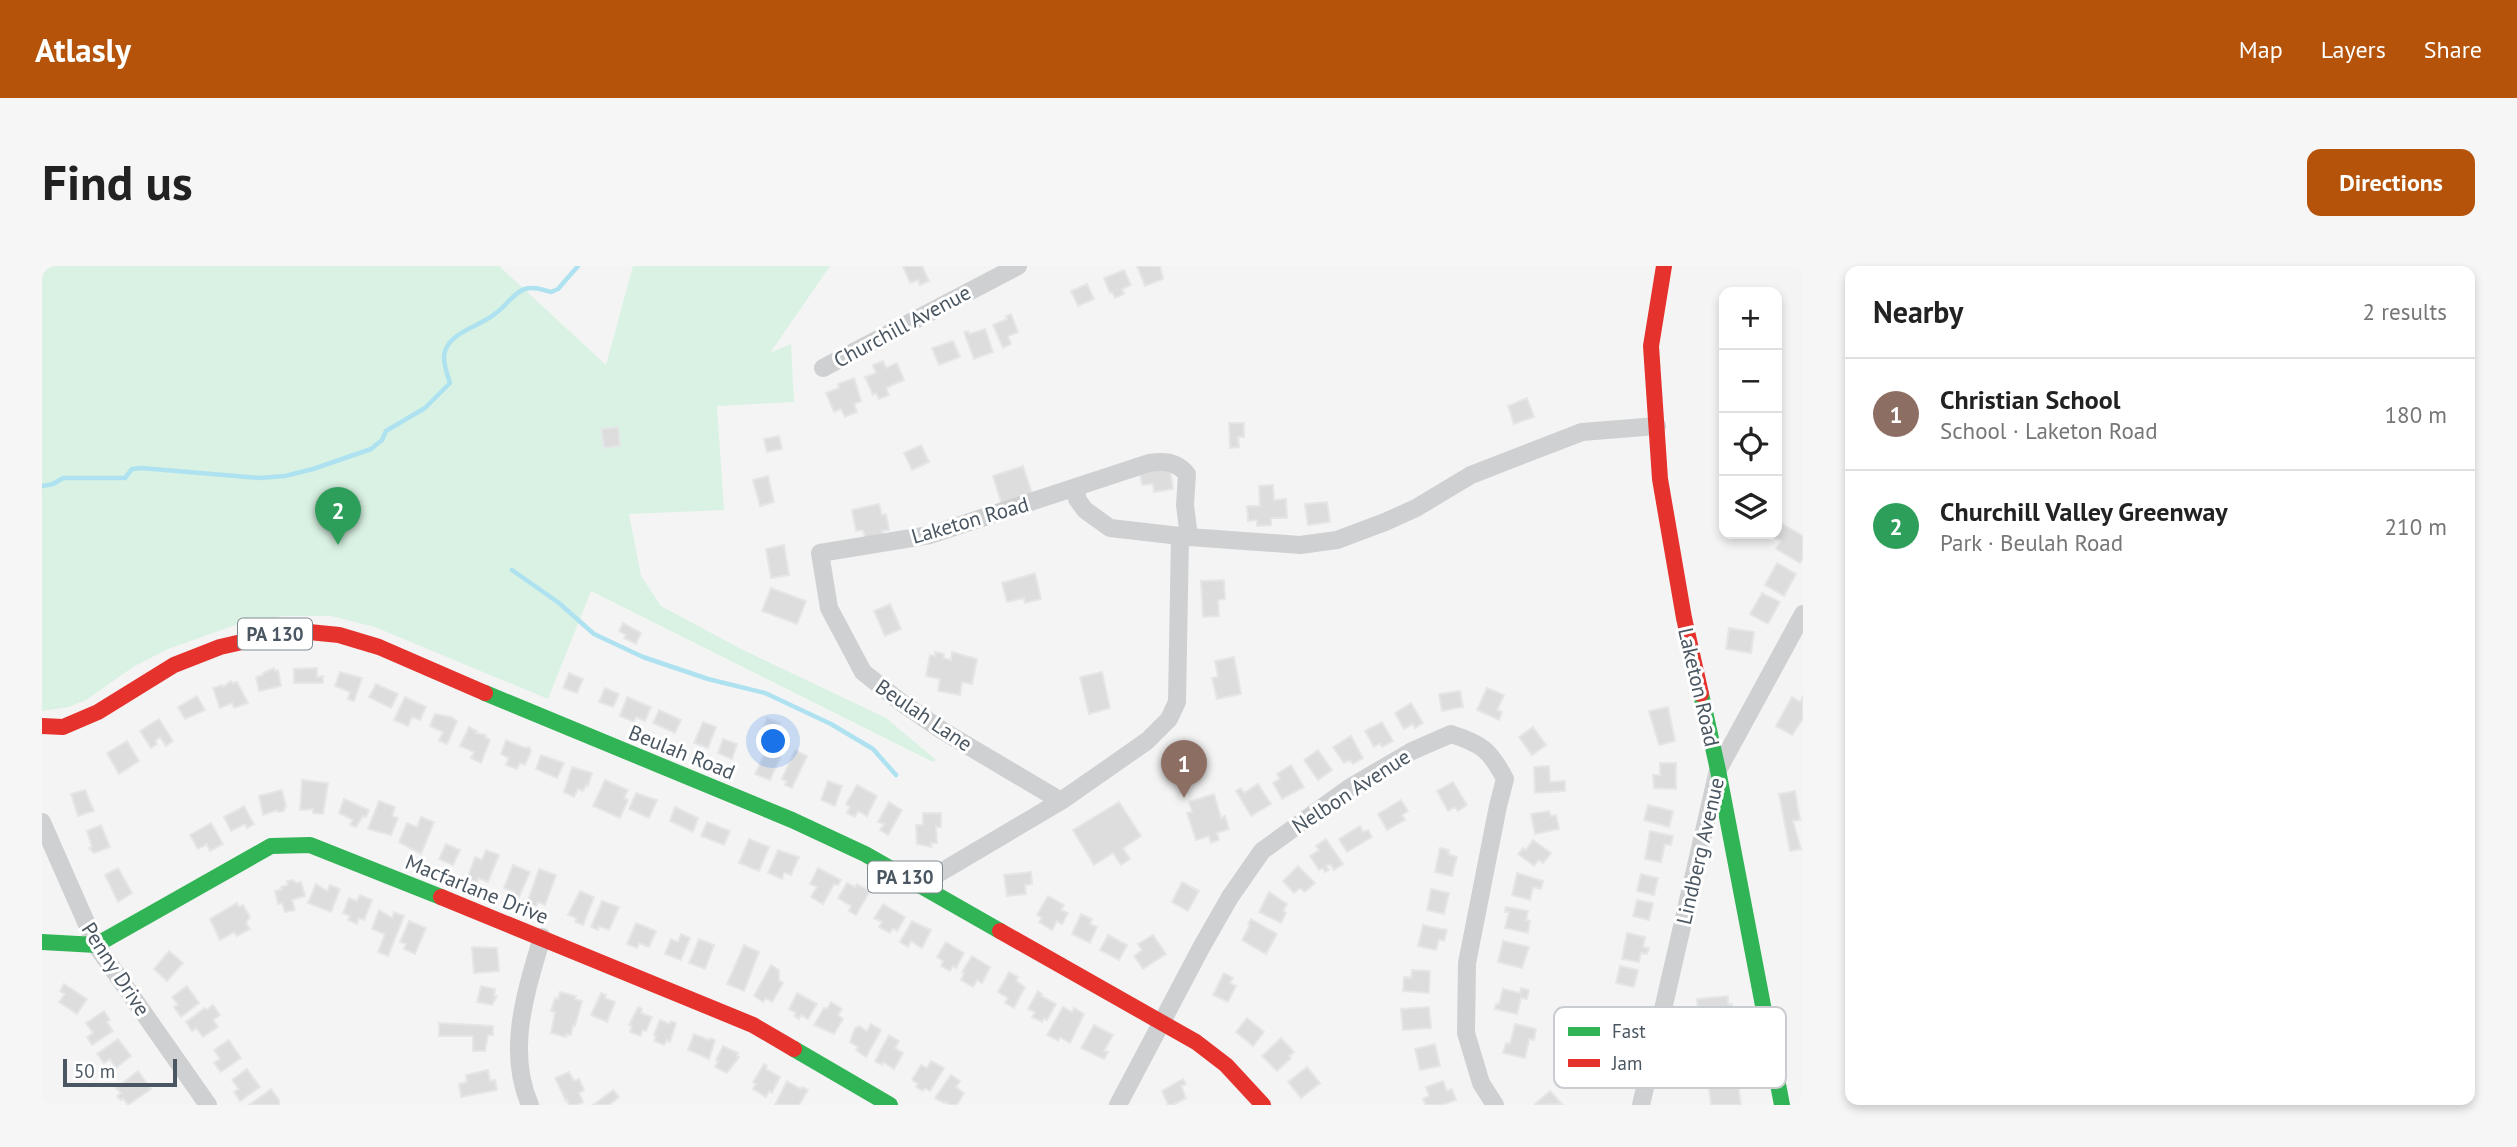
<!DOCTYPE html>
<html lang="en">
<head>
<meta charset="utf-8">
<style>
  body { margin:0; font-family:"PT Sans",sans-serif; background:#f6f6f6; color:#222 }
  .controls { position:absolute; right:21px; top:21px; display:grid; overflow:hidden; border-radius:14px; box-shadow:0 4px 10px #0003 }
  .controls button { width:63px; height:63px; display:grid; place-items:center; padding:0; border:0; border-bottom:2px solid #e0e0e0; background:#fff; color:#222; font:35px sans-serif }
  .scale { position:absolute; left:21px; bottom:18px; width:114px; box-sizing:border-box; padding-left:7px; border:4px solid #4a5661; border-top:0; font-size:19px; line-height:24px; white-space:nowrap; color:#4a5661; -webkit-text-stroke:5px #fff; paint-order:stroke }
  .you { position:absolute; left:732px; top:476px; width:24px; height:24px; margin:-18px; border:5px solid #fff; border-radius:50%; background:#1a73e8; box-shadow:0 0 0 10px #1a73e833 }
  .badge { display:grid; place-items:center; width:46px; height:46px; border-radius:50%; background:#b45309; color:#fff; font-size:23px; font-weight:700 }
  .pin { position:absolute; translate:-50% -58px; filter:drop-shadow(0 2px 4px #0008) }
  .pin::after { content:''; position:absolute; top:37px; width:24px; height:21px; background:inherit; clip-path:polygon(0 0,100% 0,50% 100%) }
  .list { margin:0; padding:0; list-style:none }
  h2 { display:flex; justify-content:space-between; align-items:center; height:91px; margin:0; padding:0 28px; font-size:30px }
  h2 small { font-size:23px; font-weight:400; color:#767676 }
  .list li { display:grid; grid-template-columns:46px 1fr auto; gap:21px; align-items:center; box-sizing:border-box; height:112px; padding:0 28px; border-top:2px solid #e0e0e0 }
  .list b { display:block; font-size:26px; white-space:nowrap }
  .list p { margin:0; font-size:23px; white-space:nowrap; color:#767676 }
  .list em { font-size:23px; font-style:normal; color:#767676 }
  .icon { flex:none; width:38px; height:38px; fill:none; stroke:currentColor; stroke-width:2; stroke-linecap:round; stroke-linejoin:round }
  .map { position:relative; flex:none; width:1761px; height:839px; overflow:hidden; border-radius:14px }
  header { display:flex; align-items:center; gap:42px; box-sizing:border-box; height:98px; padding:0 35px; background:#b45309; color:#fff }
  header strong { font-size:33px }
  nav { display:flex; gap:38px; margin-inline-start:auto; font-size:24px }
  .intro { display:flex; align-items:center; justify-content:space-between; box-sizing:border-box; height:168px; padding:0 42px }
  h1 { margin:0; font-size:49px }
  .button { padding:18px 32px; border-radius:14px; background:#b45309; color:#fff; font-size:24px; font-weight:700 }
  main { display:flex; gap:42px; padding:0 42px }
  aside { flex:1; background:#fff; border-radius:14px; box-shadow:0 4px 10px #0003 }
  .map>svg:first-child { display:block }
  .green { fill:#d9f2e3 }
  .lines { fill:none; stroke-linecap:round; stroke-linejoin:round }
  .stream { stroke:#aee2f0; stroke-width:4.5 }
  .building { fill:#ddddde; stroke:#e5e6e7; stroke-width:2 }
  .street { stroke:#ced0d2; stroke-width:18 }
  .fast { stroke:#30b455; stroke-width:16 }
  .jam { stroke:#e5322d; stroke-width:16 }
  .labels { text-anchor:middle; dominant-baseline:central; stroke-width:6; stroke-linejoin:round; paint-order:stroke }
  .shield { fill:#fff; stroke:#808990; stroke-width:2 }
  .shield-label { font-size:19px; font-weight:bold; fill:#4a5661 }
  .street-label { font-size:21px; fill:#4a5661; stroke:#fff }
  .key { fill:#fff; stroke:#c9ccd0; stroke-width:2 }
  .key-label { font-size:19px; fill:#4a5661 }
</style>
</head>
<body>
<header>
<strong>Atlasly</strong>
<nav><a>Map</a><a>Layers</a><a>Share</a></nav>
</header>
<div class="intro"><h1>Find us</h1><a class="button">Directions</a></div>
<main>
<div class="map">
<svg width="1761" height="839" viewBox="0 0 1761 839">
  <rect width="100%" height="100%" fill="#f4f4f4"/>
  <path class="green" d="M0,0h457l107,99 27,-99h197l-60,87 21,-9 3,58 -77,4 7,104 -95,4 12,62 20,30 80,43 145,69 50,42 -3,2 -342,-171 -43,108 -173,-72 -44,-11h-48l-45,8 -70,25 -35,18 -47,33 -17,7 -27,4z"/>
  <g class="lines">
    <path class="stream" d="M0,220l11,-2 10,-6h62l7,-9 9,-1 119,10 25,-2 28,-7 58,-20 11,-9 4,-9 39,-23 25,-25c-3,-10 -8,-22 -5,-32 7,-20 36,-25 51,-38 10,-7 17,-20 29,-24 9,-3 18,1 26,3l7,-3 20,-23
      M470,304l47,33 35,31 49,23 65,22 57,14 66,31 42,25 23,26"/>
  </g>
  <path class="building" d="M861,0h19l7,15 -9,4 -2,-5 -8,3z
    M1095,0h23l3,13 -18,7z
    M1082,4l7,15 -9,4 2,5 -9,4 -3,-6 -2,1 -6,-15z
    M1045,18l7,15 -16,7 -7,-15z
    M969,48l7,18 -10,4 3,8 -8,4 -10,-23 14,-6 -1,-3z
    M943,63l8,23 -19,7 -10,-27 4,-1 1,3z
    M911,75l7,16 -21,8 -7,-17z
    M841,95l3,7 11,-5 7,17 -18,8 3,7 -10,4 -3,-6 -3,2 -8,-18 11,-4 -3,-8z
    M812,112l7,23 -7,3 3,8 -12,5 -4,-8 -7,3 -8,-19 13,-5 -1,-4z
    M1485,132l7,19 -20,7 -6,-18z
    M1187,157h15v14h-6l1,10 -9,1z
    M576,161l2,19 -16,2 -3,-19z
    M737,170l3,13 -15,3 -3,-13z
    M879,179l8,17 -17,8 -8,-17z
    M981,200l11,33 -31,10 -10,-33z
    M1128,201l3,22 -19,3 -1,-8 -11,1 -2,-13z
    M726,210l6,26 -14,4 -7,-26z
    M1231,219l1,15 12,-1 1,19h-16v7l-14,1v-6l-9,1 -1,-15h13l-1,-20z
    M1285,236l3,20 -22,3 -3,-21z
    M837,238l3,11 4,-1 3,16 -7,1 1,4 -18,3 -2,-8 -7,1 -4,-21z
    M1735,255l26,15v22l-3,5 -24,-14 5,-8 -12,-7h8z
    M742,279l5,30 -18,3 -5,-29z
    M1735,297l19,11 -12,22 -19,-11z
    M993,307l6,26 -16,4 -1,-5 -17,4 -5,-19z
    M1182,314l1,19 -7,1 1,16 -16,1 -2,-36z
    M729,322l35,13 -9,23 -35,-13z
    M1720,327l18,9 -12,22 -18,-10z
    M848,338l11,25 -16,7 -11,-25z
    M581,357l18,10 -5,11 -12,-6 2,-3 -7,-4z
    M1687,362l25,4 -3,21 -25,-4z
    M893,386l9,2 -1,4 8,2 1,-8 25,7 -5,25 -10,-2 -2,13 -22,-4 2,-12 -14,-3 4,-21 5,1z
    M1192,391l7,37 -24,5 -5,-21 6,-1 -3,-16z
    M232,402l1,3 3,-1 3,16 -22,5 -3,-14 7,-2v-2z
    M275,402v9l6,-1v7h-29v-14z
    M298,406l22,6 -8,23 -6,-2 2,-7 -15,-6z
    M1060,406l8,36 -21,6 -9,-37z
    M527,407l14,6 -6,14 -14,-5z
    M189,415l1,2 5,-1 11,21 -14,5 -2,-5 -12,5 -7,-20 9,-3 1,2z
    M334,418l22,10 -7,14 -22,-11z
    M563,422l14,6 -6,13 -14,-5z
    M1445,422l17,7 -7,15 5,2 -3,8 -22,-10z
    M1418,425l3,16 -21,4 -3,-17z
    M155,430l8,14 -20,9 -7,-12z
    M1761,430v23l-11,16 -16,-9 16,-29 8,5z
    M363,431l21,10 -6,13 -8,-3 -4,9 -14,-6z
    M585,431l24,10 -6,14 -9,-4 -2,5 -14,-6z
    M1369,437l12,20 -8,5 -2,-4 -9,5 -9,-16z
    M1626,441l7,34 -16,4 -10,-34z
    M617,444l22,10 -6,13 -22,-10z
    M393,448l16,3 6,4 -10,23 -8,-3 4,-9 -13,-6z
    M725,452l13,5 -7,16 -12,-5z
    M117,453l14,22 -7,5 -6,-9 -5,4 2,3 -6,4 -11,-17z
    M661,456l13,5 -8,21 -14,-5z
    M1340,456l11,19 -11,6 -2,-4 -6,4 -9,-16z
    M427,461l8,4 -1,2 10,2 -1,2 5,3 -9,23 -10,-5 3,-6 -14,-6z
    M1491,461l13,18 -14,10 -13,-18z
    M1309,470l12,22 -10,6 -3,-4 -6,3 -11,-16z
    M681,473l14,5 -5,15 -14,-6z
    M464,474l19,8 4,-1 2,4 -6,14 -5,-2 -3,6 -11,-4 3,-7 -8,-4z
    M85,475l12,20 -20,13 -12,-21z
    M725,483l14,7 -11,24 -15,-6z
    M753,484l12,6 -15,32 -7,-3 2,-4 -5,-2z
    M1276,484l14,20 -14,10 -14,-20z
    M499,489l23,8 -7,15 -21,-9z
    M1618,497h16v26l-22,-1 -1,-13h7z
    M1249,499l13,22 -22,12 -9,-16 7,-4 -3,-5z
    M1507,500l1,16 15,-1v10l-30,2 -1,-26z
    M530,501l20,6 -4,13 -2,-1 -3,6 -5,-2 -4,8 -10,-5z
    M260,514l26,3 -5,31 -10,-1v-4l-13,1z
    M563,514l23,10 -4,8 4,2 -8,18 -27,-12z
    M786,515l14,5 -7,20 -14,-6z
    M1411,516l14,23 -9,6 -3,-4 -7,4 -11,-20z
    M1216,518l13,20 -20,12 -15,-25 5,-3 3,5z
    M815,519l20,11 -10,20 -9,-5 -3,6 -8,-4 3,-6 -4,-3z
    M43,524l9,21 -16,5 -7,-22z
    M240,524l4,17 -2,1v3l-6,1 -1,-2 -14,5 -4,-19z
    M1753,525l5,29 -7,1 8,28 -11,2 -11,-57z
    M594,527l21,7 -8,18 -20,-9z
    M1172,528l7,24 4,-2 4,13 -12,4 2,7 -8,3 -2,-7 -13,4 -9,-27 5,-1 -3,-10z
    M302,533l25,11 -3,7 -3,-1 -7,11 -6,-2 3,-5 -14,-7z
    M1359,534l7,11 -6,4 3,5 -18,10 -9,-16z
    M337,535l16,6 -3,9 6,2 -7,17 -23,-6z
    M847,536l13,8 -14,25 -8,-5 4,-6 -6,-2z
    M1077,536l22,34 -18,12 7,11 -9,6 -8,-12 -19,12 -21,-35z
    M1606,539l25,6 -4,16 -25,-7z
    M202,540l10,18 -7,4 -2,-4 -14,7 -7,-14z
    M633,541l23,11 -5,14 -23,-11z
    M1507,545l2,5 5,-1 3,14 -24,5 -4,-20z
    M881,547h18v14h-5l1,16h-6l1,4 -15,-3 -1,-19h7z
    M379,551l13,5 -13,32 -22,-12 8,-19 10,4z
    M665,556l23,9 -6,14 -23,-9z
    M169,557l12,21 -13,7 -3,-7 -9,5 -8,-14z
    M59,559l9,22 -16,6 -5,-5 3,-1 -5,-16z
    M1318,560l3,6 5,-2 4,7 -25,15 -8,-13z
    M1608,565l23,5 -2,9 -6,-1 -4,18 -16,-3z
    M707,573l20,8 -10,24 -20,-8z
    M1284,573l17,25 -9,6 -4,-6 -4,2 3,4 -4,2 -2,-4 -4,2 -9,-14 9,-6 -3,-4z
    M1491,574l18,13 -8,10 -4,-3 -5,6 -16,-12 5,-6 3,2z
    M404,578l14,6 -7,15 -14,-6z
    M1398,582l9,2 -1,4 9,3 -5,19 -17,-4z
    M444,584l13,5 -11,27 -10,-4 -1,4 -10,-3 8,-22 7,3z
    M736,584l21,7 -8,18 -7,-3 -2,7 -14,-6z
    M471,599l17,7 -12,27 -6,-2 2,-5 -10,-4z
    M1256,600l17,17 -10,9 -5,-4 -6,5 -11,-12z
    M76,602l14,25 -14,9 -13,-27z
    M776,602l23,12 -3,5 -4,-1 -11,20 -12,-7 6,-10 -7,-3z
    M497,603l17,6 -11,30 -7,-3 -2,5 -9,-4z
    M989,606l1,12 -7,1 1,9 -19,2 -3,-21z
    M1475,607l26,8 -2,8 -8,-2 -3,13 -18,-5z
    M1599,608l17,4 -4,17 -17,-4z
    M251,614l3,3 5,-1 4,14 -13,4 3,10 -10,2 -3,-9 -4,1 -3,-13 7,-2 -1,-2 7,-2 -1,-4z
    M1140,616l17,9 -11,20 -16,-9z
    M805,617l8,4 2,-3 13,7 -14,24 -7,-4 2,-5 -13,-8z
    M274,618l11,7 3,-6 10,4 -9,23 -23,-9z
    M1389,623l18,4 -5,21 -17,-4z
    M538,625l14,6 -11,28 -8,-3 2,-4 -9,-3z
    M1227,626l18,12 -4,7 3,2 -5,10 -22,-11z
    M318,629l12,5 -8,20 -5,-2 -2,6 -9,-4 2,-4 -7,-3 6,-15 8,3z
    M1006,630l16,9 -3,5 7,3 -6,11 -5,-3 -5,9 -13,-8 3,-4 -5,-3z
    M1595,634l16,3 -4,17 -16,-4z
    M560,635l17,6 -10,23 -10,-4 -1,4 -7,-3z
    M195,637l2,4 4,-2 7,12 -4,6 4,6 -13,7 -3,-4 -14,8 -10,-21z
    M841,638l22,13 -8,14 -4,-3 -3,5 -11,-6 3,-5 -8,-4z
    M1464,641l22,4 -2,9 4,1 -2,12 -23,-5 4,-16h-4z
    M337,644l13,8 2,-6 10,4 -16,40 -10,-4 7,-18 -13,-5z
    M1039,648l11,5 -2,5 7,3 -7,16 -18,-9z
    M1209,653l26,15 -11,20 -24,-14 8,-15 -2,-1z
    M367,655l17,7 -11,26 -11,-5 2,-5 -6,-2z
    M870,655l19,9 -9,18 -11,-7 -3,6 -8,-5z
    M594,657l20,8 -7,16 -10,-4 -2,5 -10,-4z
    M1381,659l24,5 -3,11 -5,-2 -3,11 -18,-4z
    M1585,667l18,4 -2,10 6,1 -2,6 -6,-1 -2,9 -17,-3z
    M639,668l9,4 -9,22 -16,-6 6,-15 7,3z
    M1066,669l19,10 -8,15 -19,-10z
    M1111,669l13,19 -23,15 -9,-13 8,-6 -4,-6z
    M657,673l15,6 -9,24 -16,-6z
    M1461,675l26,6 -7,21 -24,-6z
    M904,676l18,11 -8,15 -3,-2 -3,5 -9,-5 2,-5 -6,-4z
    M702,679l15,7 -15,39 -17,-7z
    M430,681l25,1 2,23 -25,2z
    M127,685l14,12 -16,18 -13,-12z
    M930,690l18,11 -8,16 -5,-3 -4,7 -12,-7 3,-7 -2,-1z
    M729,699l8,5v10l4,3 -11,19 -6,-4 -3,4 -9,-6z
    M1578,700l18,4 -4,17 -18,-4z
    M1370,704l18,1 -1,22 -26,-2 1,-14 7,1z
    M967,706l9,5 -2,4 9,6 -11,21 -9,-5 3,-5 -10,-6z
    M1182,707l9,5 -3,5 6,3 -8,16 -15,-7z
    M22,718l23,15 -10,15 -18,-12 6,-8 -5,-3z
    M145,720l12,17 -18,14 -7,-10 4,-2 -6,-8z
    M439,720l14,3 -1,7h3l-5,9 -15,-3z
    M1479,722l8,2 -2,9 -6,-1 -4,16 -22,-5 1,-5h3l4,-15 17,4z
    M996,725l4,3 -1,2 15,8 -9,16 -3,-2 -2,4 -10,-5 3,-5 -7,-3z
    M518,726l16,4 -1,3 7,2 -7,25 -2,-1 -2,10 -5,-1v3l-15,-4 4,-21 -4,-1 4,-13 3,1z
    M559,727l5,2 -1,3 10,4 -8,20 -16,-7z
    M755,727l20,11 -9,15 -7,-4 -2,4 -5,-3 2,-3 -7,-4z
    M1686,730v8h4l1,35 -32,3 -4,-43z
    M789,736l11,7 -4,6 5,4 -9,15 -20,-9 10,-17 3,1z
    M171,739l7,10 -7,5 5,7 -15,10 -7,-9 -4,3 -6,-9 19,-14 2,2z
    M596,741l4,2 -1,4 11,4 -6,14 -3,-1 -3,6 -10,-4 2,-6 -3,-1z
    M1021,741l9,5 2,-4 10,6 -14,29 -10,-6 -2,4 -11,-6z
    M1387,741l2,21 -28,2 -2,-21z
    M62,745l6,9 -3,2 6,9 -21,14 -5,-8 6,-4 -7,-10z
    M1205,752l17,14 -11,14 -17,-14z
    M618,754l10,4 1,-3 5,2 -6,19 -3,-2 -3,5 -10,-4 2,-5 -2,-1z
    M397,757l54,3v9h-5l-3,16h-12v-15h-34z
    M829,758l10,6 -15,27 -10,-7 2,-3 -8,-5 5,-14 4,-2 8,5z
    M1473,758l21,5 -2,11 -5,-1 -4,19 -22,-5 3,-10 4,1z
    M1052,759l19,10 -9,16 4,1 -4,7 -23,-11z
    M652,768l15,6 1,-2 5,2 -6,19 -21,-9z
    M847,769l10,6 -4,7 8,5 -9,16 -11,-7 -1,3 -7,-4z
    M1239,772l13,14 -5,4 2,2 -14,13 -15,-15z
    M76,773l13,17 -15,12 -6,-9 -6,4 -7,-9z
    M187,774l12,18 -20,14 -7,-9 6,-4 -6,-9z
    M1393,778l5,22 -20,4 -5,-21z
    M681,780l15,7 -1,3 2,1 -12,16 -12,-6 3,-6 -2,-1z
    M889,795l13,7 -14,23 -5,-3 -2,3 -7,-4 2,-3 -6,-4 9,-15 6,3z
    M722,798l3,2 -1,3 14,8 -8,16 -3,-2 -3,6 -13,-8 3,-5 -3,-2z
    M1265,801l13,16 -19,15 -13,-16z
    M205,803l13,18 -20,14 -6,-9 5,-3 -7,-9z
    M446,804l2,11 5,-1 2,10 -36,7 -2,-13 8,-2 -1,-7z
    M96,805l13,18 -23,16 -5,-7 -2,2 -4,-4 4,-3 -5,-5z
    M527,806l5,9 5,-2 5,11 -5,3 4,9 -6,3h-8l-2,-5 -1,1 -11,-23z
    M909,809l9,6 -4,6 8,6 -7,12h-7l-5,-3 -1,1 -9,-5z
    M1695,811l4,28h-30l-3,-25z
    M1141,813l3,5 -5,2 5,12 -13,7h-5l-6,-14z
    M745,815l14,8 1,-2 6,3 -9,15h-24z
    M1401,815l4,10 5,-2 4,11 -14,5h-16l-3,-6 6,-3 -3,-9z
    M229,823l8,11v5h-30z
    M571,824l6,7 -10,8h-16z
    M1508,825l12,13 -27,1v-1z"/>
  <g class="lines">
    <path class="street" d="M781,102l195,-102
      M1035,221v12l8,11 25,18 79,9 111,8 37,-5 48,-18 31,-14 55,-33 111,-43 75,-6
      M1019,535l-118,-70 -41,-28 -39,-31 -34,-64 -9,-55 110,-18 219,-72c15,-2 27,-2 38,11l-2,31 4,32
      M0,556l54,123 112,160
      M877,619l142,-84 86,-60 22,-22 8,-17 3,-166
      M488,839c-24,-55 -4,-113 12,-168
      M1076,839l84,-159 28,-49 32,-46 87,-63 63,-37 39,-17c31,10 39,16 54,45l-7,27 -31,157 -1,70 15,50 14,22
      M1599,839l77,-335 85,-156"/>
    <path class="fast" d="M443,427l307,127 73,34 135,77
      M1659,428l17,76 64,335
      M0,676l54,3 175,-99 39,-1 131,52
      M752,783l96,56"/>
    <path class="jam" d="M1622,0l-13,80 9,133 24,139 17,76
      M0,460l21,1 35,-15 76,-47 46,-18 57,-13 32,-2 30,3 40,12 106,46
      M399,631l312,128 41,24
      M958,665l196,111 30,23 37,40"/>
  </g>
  <g class="labels">
    <g class="shield">
      <rect x="196" y="352.5" width="74" height="31" rx="5"/>
      <rect x="826" y="595.5" width="74" height="31" rx="5"/>
    </g>
    <g class="shield-label">
      <text x="233" y="368">PA 130</text>
      <text x="863" y="611">PA 130</text>
    </g>
    <g class="street-label">
      <text transform="translate(860 60) rotate(-28)">Churchill Avenue</text>
      <text transform="translate(928 254) rotate(-16)">Laketon Road</text>
      <text transform="translate(1657 421) rotate(77)">Laketon Road</text>
      <text transform="translate(882 449) rotate(34)">Beulah Lane</text>
      <text transform="translate(640 486) rotate(22)">Beulah Road</text>
      <text transform="translate(1309 525) rotate(-33)">Nelbon Avenue</text>
      <text transform="translate(1658 585) rotate(-77)">Lindberg Avenue</text>
      <text transform="translate(435 623) rotate(22)">Macfarlane Drive</text>
      <text transform="translate(74 703) rotate(57)">Penny Drive</text>
    </g>
  </g>
  <rect x="1512" y="741" width="232" height="81" rx="10" class="key"/>
  <rect x="1526" y="761" width="32" height="9" fill="#30b455"/>
  <rect x="1526" y="793" width="32" height="8" fill="#e5322d"/>
  <g class="key-label">
    <text x="1570" y="772">Fast</text>
    <text x="1570" y="804">Jam</text>
  </g>
</svg>
<div class="controls">
<button>+</button>
<button>−</button>
<button><svg class="icon" aria-label="locate" viewBox="0 0 24 24"><circle cx="12" cy="12" r="6"/><path d="M12 2v4M12 18v4M2 12h4M18 12h4"/></svg></button>
<button><svg class="icon" aria-label="layers" viewBox="0 0 24 24"><path d="M12 4l9 5-9 5-9-5zM3 14l9 5 9-5"/></svg></button>
</div>
<div class="scale">50 m</div>
<div class="you"></div>
<div class="pin badge" style="left:1142px;top:532px;background:#8d6e63">1</div>
<div class="pin badge" style="left:296px;top:279px;background:#2e9e5b">2</div>
</div>
<aside>
<h2>Nearby<small>2 results</small></h2>
<ul class="list">
<li><span class="badge" style="background:#8d6e63">1</span><div><b>Christian School</b><p>School · Laketon Road</p></div><em>180 m</em></li>
<li><span class="badge" style="background:#2e9e5b">2</span><div><b>Churchill Valley Greenway</b><p>Park · Beulah Road</p></div><em>210 m</em></li>
</ul>
</aside>
</main>
</body>
</html>
